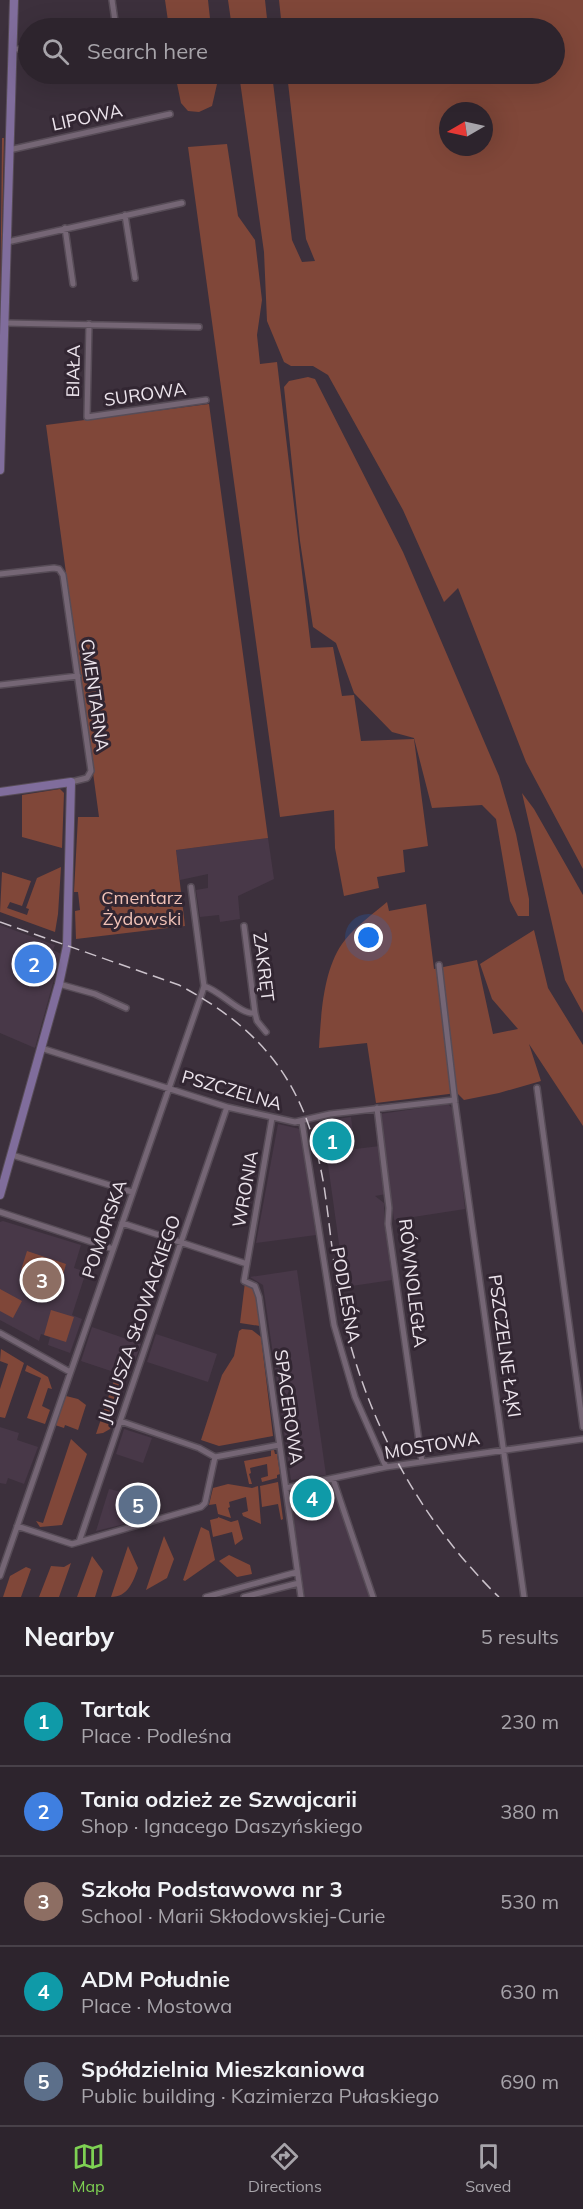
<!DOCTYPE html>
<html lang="en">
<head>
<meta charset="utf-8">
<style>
  body { margin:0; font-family:Mulish,sans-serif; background:#352c35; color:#f1f3f6 }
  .compass { position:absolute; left:439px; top:102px; width:54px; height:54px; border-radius:50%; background:#2d242d; box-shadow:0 6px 24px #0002; rotate:261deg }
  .you { position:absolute; left:369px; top:938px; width:21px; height:21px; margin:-15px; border:4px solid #fff; border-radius:50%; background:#1a73e8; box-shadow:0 0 0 9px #1a73e833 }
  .badge { display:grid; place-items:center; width:39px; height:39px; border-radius:50%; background:#7ed153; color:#fff; font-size:20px; font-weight:700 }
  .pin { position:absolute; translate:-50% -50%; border:3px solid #fff; box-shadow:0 2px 6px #0006 }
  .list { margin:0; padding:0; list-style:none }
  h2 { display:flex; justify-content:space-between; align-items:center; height:78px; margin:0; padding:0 24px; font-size:26px }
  h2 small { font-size:20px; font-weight:400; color:#a7a4aa }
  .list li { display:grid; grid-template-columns:39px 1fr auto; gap:18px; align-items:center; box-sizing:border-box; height:90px; padding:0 24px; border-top:2px solid #484149 }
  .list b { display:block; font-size:22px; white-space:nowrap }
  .list p { margin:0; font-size:20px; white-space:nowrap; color:#a7a4aa }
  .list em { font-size:20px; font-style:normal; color:#a7a4aa }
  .icon { flex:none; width:33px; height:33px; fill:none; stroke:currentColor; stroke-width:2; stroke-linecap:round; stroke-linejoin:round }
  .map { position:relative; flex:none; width:583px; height:1597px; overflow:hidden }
  .search { position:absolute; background:#2d242d; box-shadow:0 6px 24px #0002; left:18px; right:18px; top:18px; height:66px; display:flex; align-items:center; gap:15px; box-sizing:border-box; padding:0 21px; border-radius:33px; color:#a7a4aa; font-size:22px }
  .sheet { height:528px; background:#2d242d }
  nav { display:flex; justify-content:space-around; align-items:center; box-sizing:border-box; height:84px; border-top:2px solid #484149; background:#2d242d; font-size:16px; color:#a7a4aa }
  nav a { display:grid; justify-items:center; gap:3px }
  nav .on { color:#7ed153 }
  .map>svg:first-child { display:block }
  .built { fill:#483848 }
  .green { fill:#804739; fill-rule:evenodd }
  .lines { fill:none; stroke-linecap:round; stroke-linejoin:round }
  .street-casing { stroke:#574c57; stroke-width:8 }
  .secondary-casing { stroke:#574c57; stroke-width:10 }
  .street { stroke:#756675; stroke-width:5 }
  .secondary { stroke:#806d9c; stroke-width:8 }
  .rail { stroke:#cbc2cb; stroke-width:1.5; stroke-dasharray:12 6; stroke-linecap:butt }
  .labels { text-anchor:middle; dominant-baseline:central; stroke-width:6; stroke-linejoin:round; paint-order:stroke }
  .street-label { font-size:18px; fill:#ece4ec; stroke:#322632 }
  .park-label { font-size:18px; fill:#f1c2b7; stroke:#322632 }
</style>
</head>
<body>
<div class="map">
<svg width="583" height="1597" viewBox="0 0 583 1597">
  <rect width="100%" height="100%" fill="#3c303c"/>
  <path class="built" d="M268,838l6,41 -36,17 2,23 -20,3 -1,-7 -19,2 -4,-27 12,-2v-14l-28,6 -4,-30z
    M0,925l55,20 -2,5 8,4 -26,94 -35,-15z
    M448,1104l5,5 12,100 -71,11 -14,-106z
    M351,1117l4,32 25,-3 6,48 -11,2 9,7v19l8,58 -47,7 -23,-166z
    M278,1124l22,5 16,106 -60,8z
    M3,1221l78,24 -7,23 12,4 -14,43 10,4 -12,34 -22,-8 2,-8 -9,-3 -2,7 -39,-21v-98z
    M297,1270l29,205 -35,5 -28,-195 -13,-8z
    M92,1327l49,17 -12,33 -48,-16z
    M156,1334l61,20 -9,28 -61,-20z
    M0,1427l19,6 -2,7 21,7 -14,37 -16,-6 -2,6 -6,-1z
    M124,1429l28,9 -9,25 -27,-9z
    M329,1485l4,2 36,110h-64l-15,-103z
    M109,1489l47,11 2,3 -1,13 -61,15z"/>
  <path class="green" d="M165,0h43l3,28h-42z
    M228,0h37l3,28h-36z
    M279,0h304v869l-57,-107 -68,-174 -14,14 -41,-92 -75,-135 -15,-9h-22l-7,-4 -17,-41 -3,-69 -25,-178h33l20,166 10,22 13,-1 -9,-22 -19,-165h267v-46h-272zM448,111h36v36h-36z
    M175,74h41l1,10 -5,22 -13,6 -11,-1 -7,-8z
    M2,138h2l-4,192z
    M227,144l11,72 17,24 7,60 -5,35 3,29 17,-2 34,286 22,-1 9,49 12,-1 7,46 53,-2 14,107 -25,4 2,22 -28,5 2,11 -35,8 -9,-48 -1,-38 -54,7 -92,-670z
    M308,377l7,2 88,173 96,224 17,58 13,65v17h-11l-8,-15 -14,-82 -14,-14 -50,3 -18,-70 -22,-6 -38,-39 -18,-50 -23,-16 -13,-86 -16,-154 5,-6z
    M209,404l59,434 -92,12 9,76 -109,13 -1,-28 5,-1 -2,-18h-4l4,-75h21l-53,-392z
    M60,789l4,4 -2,55 -40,-11v-42z
    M522,793l12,16 49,86v118l-18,-33z
    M61,867l-3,47 -3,18 -55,-20 2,-40 29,9 -9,25 -12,-4 -3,6 20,7 2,-6 -3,-1 11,-30z
    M387,902l2,9 37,-7 8,65 43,-9 16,74 25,-5 -26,-30 -12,-35 54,-34 14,58 35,57v81l-54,-82 12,37 -42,12 -35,7 -7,-7 -81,10 -9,-60 -48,5c2,-33 4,-81 26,-108 11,-14 28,-26 42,-38z
    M27,1251l39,13 -4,15 -13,-4 -1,4 -27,-9z
    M245,1282l10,8 5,36 -20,-3z
    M0,1289l22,12 -9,17 -13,-7z
    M51,1310l23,7 -8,25 -22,-7z
    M242,1329l10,1 9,7 12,99 -54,10 -18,-6 21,-65 12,-19 5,-25z
    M1,1349l23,14 -19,55 -5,-1v-28l8,-25 -8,-3z
    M27,1365l21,12 4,12 -4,-1 -6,18 8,4 -5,14 -18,-6 14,-40 -16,-7z
    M114,1380l10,4 -14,45 -7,4 -7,1z
    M66,1396l12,3 8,6 -8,25 -13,-5 -1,3 -9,-3z
    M71,1439l16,15 -25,71 -22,2 -4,-6 7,2z
    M271,1450h3l1,4h2l3,20 -3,1v3l-15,4 -1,-4 7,-2 -1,-12 -17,4 1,5 -2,1 3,10h-3l-5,-23 27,-5z
    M278,1482l5,37 -2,1 -3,-16 -16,3 -2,-21z
    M228,1484l24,4 6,-2 3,38 -18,-8 -1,-3 6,-2 -2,-14 -17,5 1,5 -2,1 3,10 -13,-4 -2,-10 -7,1 4,-17z
    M218,1517l13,5 7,-2 5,19 -8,6 -3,-13 -19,5 -3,-17 8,-2z
    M201,1527l8,4 6,29 -30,21 -2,-1z
    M164,1536l10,23 -7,19 -21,12z
    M128,1546l10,22c-5,14 -10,29 -27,29z
    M229,1555l21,10 2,9 -15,3 -18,-16z
    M92,1556l11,15 -8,26h-18z
    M71,1563l-12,34h-20l12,-31 13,1z
    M26,1567l5,2 -10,28h-18l7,-21z"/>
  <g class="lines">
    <g class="street-casing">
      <path id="street" d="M112,0l4,28
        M12,49h16
        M9,150l161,-36
        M125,215l10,63
        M65,228l8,56
        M7,242l175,-39
        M5,323l194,4
        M89,324l-2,93 119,-17
        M0,574l54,-6 5,1 4,6 28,196 -4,7 -16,4
        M0,685l78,-9
        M439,965l16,138 69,494
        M59,984l36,10 31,14
        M204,986c17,5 36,29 51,27l-11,-87
        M255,1013l2,8 9,11
        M41,1048l186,59 68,15 35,-8 124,-14
        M537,1088l46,339
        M377,1108l12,100 -1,16 34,238
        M272,1118l-28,163 11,5 4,11 42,300
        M302,1122l32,203 21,72 31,70
        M12,1155l120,37
        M0,1212l113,37
        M122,1223l125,41
        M0,1333l70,39
        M120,1421l79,27 16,9
        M333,1479l40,118
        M286,1488l100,-21 197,-28
        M17,1526l55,18 129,-37 4,-4 10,-46 64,-12
        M79,1542l148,-435
        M0,1576l202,-583 2,-7 -13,-99
        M206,1597l91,-25
        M244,1597l55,-14"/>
    </g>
    <g class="secondary-casing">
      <path id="secondary" d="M0,470l14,-470
        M0,792l71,-10 -4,164 -8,38 -59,211"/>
    </g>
    <use href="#street" class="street"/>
    <use href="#secondary" class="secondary"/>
    <path class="rail" d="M0,922l179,63c88,47 128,102 145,201 7,46 10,93 21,138 21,87 62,169 120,237 11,12 22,25 34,36"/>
  </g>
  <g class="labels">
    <g class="street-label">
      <text transform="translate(87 117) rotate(-12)">LIPOWA</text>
      <text transform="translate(73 371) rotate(-89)">BIAŁA</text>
      <text transform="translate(145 394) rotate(-8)">SUROWA</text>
      <text transform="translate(95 695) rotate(82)">CMENTARNA</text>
      <text transform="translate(264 967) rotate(83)">ZAKRĘT</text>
      <text transform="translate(232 1090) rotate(16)">PSZCZELNA</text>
      <text transform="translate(245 1189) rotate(-80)">WRONIA</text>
      <text transform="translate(104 1229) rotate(-71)">POMORSKA</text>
      <text transform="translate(413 1283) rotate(83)">RÓWNOLEGŁA</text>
      <text transform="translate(346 1295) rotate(80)">PODLEŚNA</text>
      <text transform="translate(139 1319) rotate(-71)">JULIUSZA SŁOWACKIEGO</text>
      <text transform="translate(505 1346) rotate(82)">PSZCZELNE ŁĄKI</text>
      <text transform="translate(289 1407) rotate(82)">SPACEROWA</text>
      <text transform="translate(432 1445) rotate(-9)">MOSTOWA</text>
    </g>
    <g class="park-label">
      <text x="142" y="897">Cmentarz<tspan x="142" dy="21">Żydowski</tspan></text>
    </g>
  </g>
</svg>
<svg class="compass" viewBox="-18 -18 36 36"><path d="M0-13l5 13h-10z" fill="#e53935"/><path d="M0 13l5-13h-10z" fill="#a7a4aa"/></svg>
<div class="you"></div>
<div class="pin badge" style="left:332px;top:1141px;background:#0f9aa8">1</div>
<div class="pin badge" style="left:34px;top:964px;background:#3f7fe0">2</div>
<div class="pin badge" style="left:42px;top:1280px;background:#8d6e63">3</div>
<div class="pin badge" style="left:312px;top:1498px;background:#0f9aa8">4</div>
<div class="pin badge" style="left:138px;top:1505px;background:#5c6f8a">5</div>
<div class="search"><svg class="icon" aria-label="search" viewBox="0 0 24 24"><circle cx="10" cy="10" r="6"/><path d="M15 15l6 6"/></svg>Search here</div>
</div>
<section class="sheet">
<h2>Nearby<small>5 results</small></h2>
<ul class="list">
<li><span class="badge" style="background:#0f9aa8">1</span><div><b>Tartak</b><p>Place · Podleśna</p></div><em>230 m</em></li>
<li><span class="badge" style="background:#3f7fe0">2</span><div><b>Tania odzież ze Szwajcarii</b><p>Shop · Ignacego Daszyńskiego</p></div><em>380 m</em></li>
<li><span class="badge" style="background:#8d6e63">3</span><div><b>Szkoła Podstawowa nr 3</b><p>School · Marii Skłodowskiej-Curie</p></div><em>530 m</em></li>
<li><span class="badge" style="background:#0f9aa8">4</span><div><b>ADM Południe</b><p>Place · Mostowa</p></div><em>630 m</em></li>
<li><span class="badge" style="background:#5c6f8a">5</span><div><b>Spółdzielnia Mieszkaniowa</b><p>Public building · Kazimierza Pułaskiego</p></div><em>690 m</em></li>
</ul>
</section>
<nav>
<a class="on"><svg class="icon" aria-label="map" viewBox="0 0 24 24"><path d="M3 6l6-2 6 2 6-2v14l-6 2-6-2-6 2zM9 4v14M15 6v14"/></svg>Map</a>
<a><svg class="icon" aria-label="directions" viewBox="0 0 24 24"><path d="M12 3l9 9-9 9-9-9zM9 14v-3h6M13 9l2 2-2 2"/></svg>Directions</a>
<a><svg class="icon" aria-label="saved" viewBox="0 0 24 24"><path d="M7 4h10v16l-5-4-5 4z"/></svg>Saved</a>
</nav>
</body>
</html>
